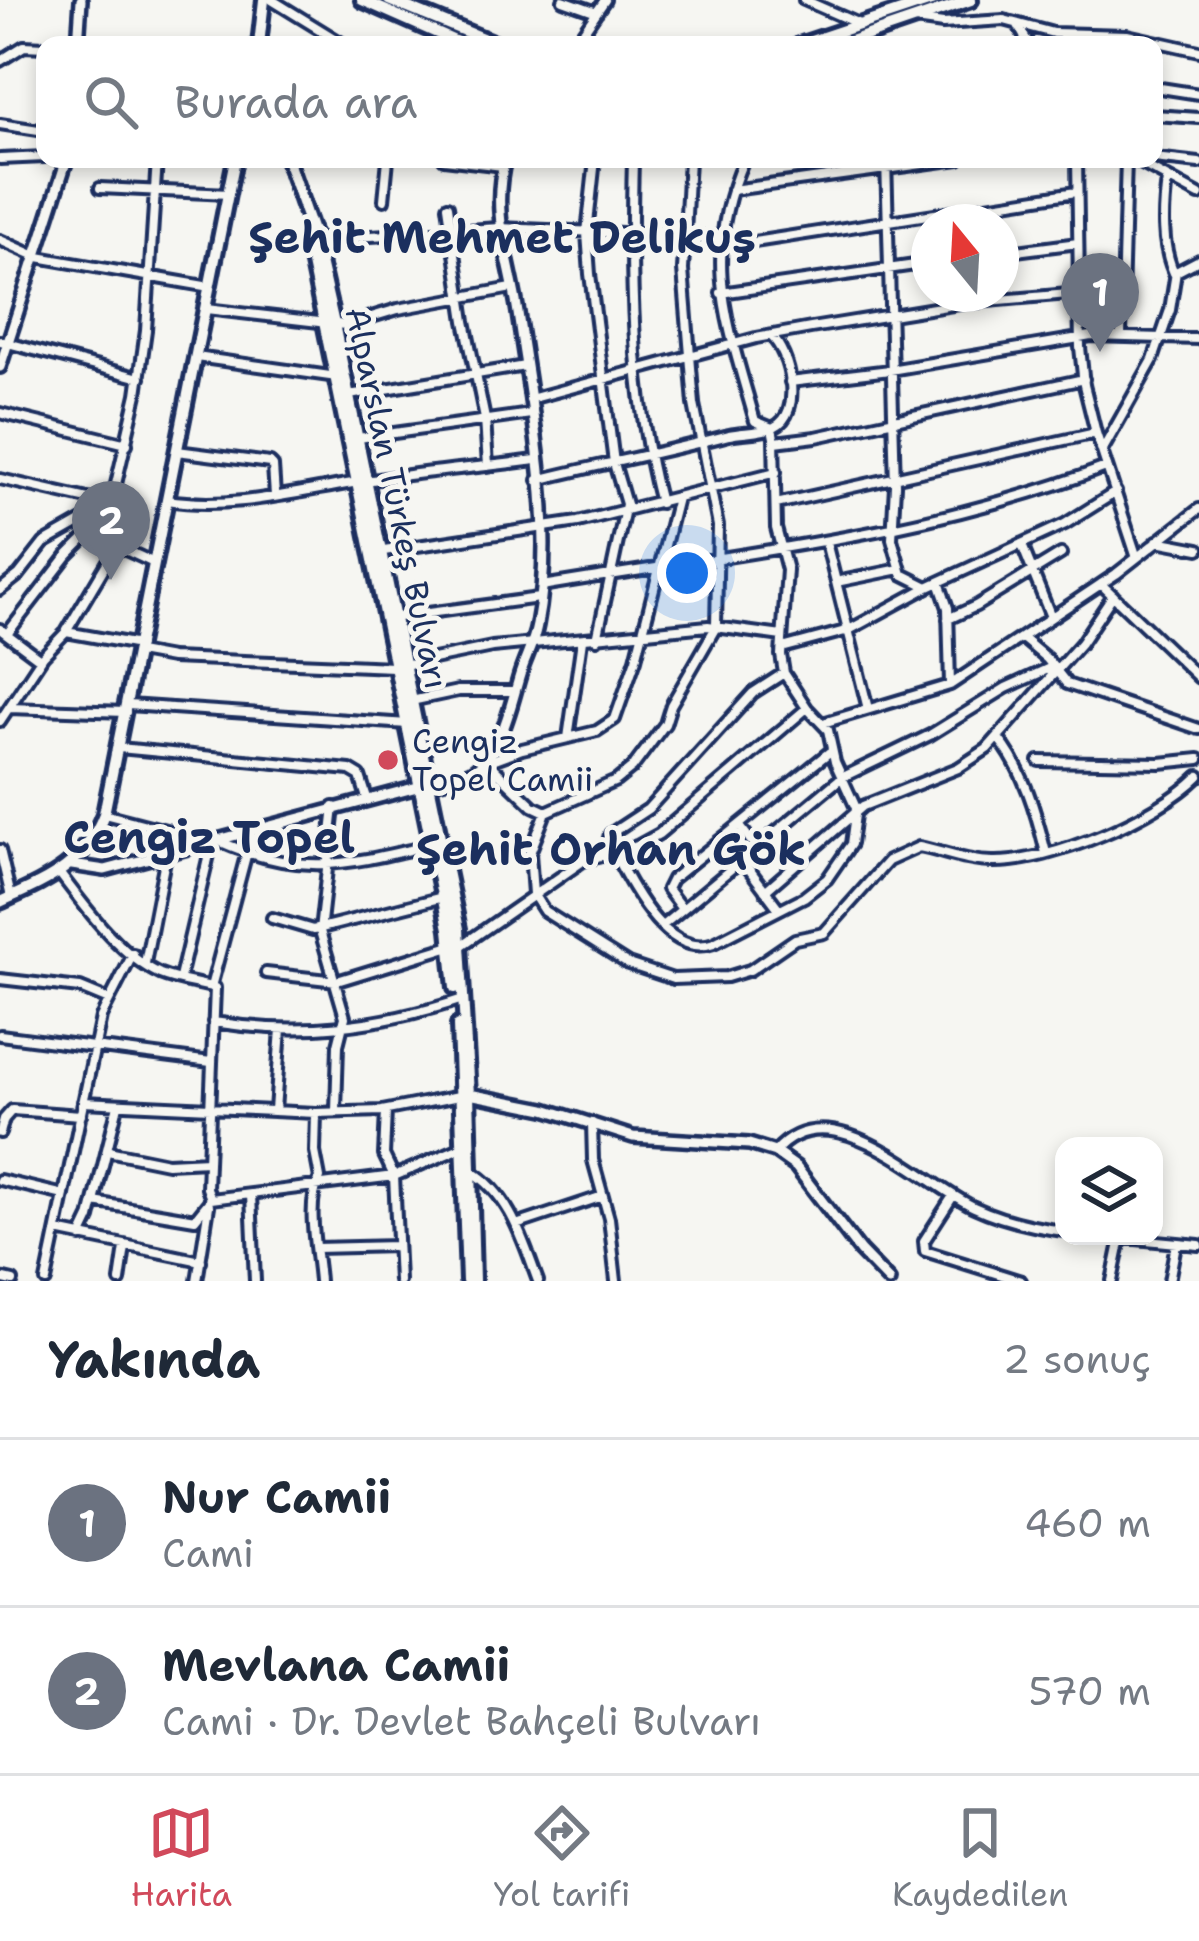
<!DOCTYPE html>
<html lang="tr">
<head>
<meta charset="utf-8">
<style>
  body { margin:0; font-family:"Shantell Sans",sans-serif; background:#f2f2f3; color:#1f2937 }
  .controls { position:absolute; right:36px; bottom:36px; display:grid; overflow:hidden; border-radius:24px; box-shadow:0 6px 18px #0003 }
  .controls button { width:108px; height:108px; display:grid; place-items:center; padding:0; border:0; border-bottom:3px solid #e0e1e3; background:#fff; color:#1f2937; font:60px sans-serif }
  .compass { position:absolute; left:911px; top:204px; width:108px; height:108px; border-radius:50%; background:#fff; box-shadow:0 6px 18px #0003; rotate:342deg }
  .you { position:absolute; left:687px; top:573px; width:42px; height:42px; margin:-30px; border:9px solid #fff; border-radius:50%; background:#1a73e8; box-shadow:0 0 0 18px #1a73e833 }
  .badge { display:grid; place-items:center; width:78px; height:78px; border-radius:50%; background:#d1495b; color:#fff; font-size:39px; font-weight:700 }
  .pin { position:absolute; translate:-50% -99px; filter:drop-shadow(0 3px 6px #0008) }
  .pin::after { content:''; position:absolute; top:63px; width:42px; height:36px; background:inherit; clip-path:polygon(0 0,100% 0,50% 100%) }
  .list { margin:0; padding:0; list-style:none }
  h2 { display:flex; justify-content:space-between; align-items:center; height:156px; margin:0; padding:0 48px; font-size:51px }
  h2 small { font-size:39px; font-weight:400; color:#747a83 }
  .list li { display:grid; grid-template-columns:78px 1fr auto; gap:36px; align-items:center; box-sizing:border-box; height:168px; padding:0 48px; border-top:3px solid #e0e1e3 }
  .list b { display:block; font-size:45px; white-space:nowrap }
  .list p { margin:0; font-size:39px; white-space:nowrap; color:#747a83 }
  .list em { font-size:39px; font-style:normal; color:#747a83 }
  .icon { flex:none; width:66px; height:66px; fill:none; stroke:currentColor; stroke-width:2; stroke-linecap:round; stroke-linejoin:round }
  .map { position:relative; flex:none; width:1199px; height:1281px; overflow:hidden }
  .search { position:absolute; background:#fff; box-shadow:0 6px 18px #0003; left:36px; right:36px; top:36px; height:132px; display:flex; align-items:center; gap:30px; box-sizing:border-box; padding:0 42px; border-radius:24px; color:#747a83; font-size:45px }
  .sheet { height:492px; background:#fff }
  nav { display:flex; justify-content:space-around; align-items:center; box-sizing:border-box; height:168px; border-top:3px solid #e0e1e3; background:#fff; font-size:33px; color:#747a83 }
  nav a { display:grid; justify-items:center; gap:6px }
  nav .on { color:#d1495b }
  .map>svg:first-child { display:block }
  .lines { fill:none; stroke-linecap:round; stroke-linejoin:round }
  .minor-casing { stroke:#1b2f5e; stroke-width:16 }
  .tertiary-casing { stroke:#1b2f5e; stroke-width:18 }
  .secondary-casing { stroke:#1b2f5e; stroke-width:20 }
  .minor { stroke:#f6f6f2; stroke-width:8 }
  .tertiary { stroke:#f6f6f2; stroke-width:9 }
  .secondary { stroke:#f6f6f2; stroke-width:10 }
  .poi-dot { fill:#d1495b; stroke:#f6f6f2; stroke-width:4.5 }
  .labels { text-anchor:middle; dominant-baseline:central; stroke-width:10; stroke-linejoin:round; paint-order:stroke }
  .street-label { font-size:33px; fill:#1b2f5e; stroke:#f6f6f2 }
  .poi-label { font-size:33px; fill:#1b2f5e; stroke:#f6f6f2; text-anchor:start }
  .district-label { font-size:45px; font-weight:bold; fill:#1b2f5e; stroke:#f6f6f2 }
</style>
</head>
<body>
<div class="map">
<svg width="1199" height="1281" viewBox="0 0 1199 1281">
  <rect width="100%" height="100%" fill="#f6f6f2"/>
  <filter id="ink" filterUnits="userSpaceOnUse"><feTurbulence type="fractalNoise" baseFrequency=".00833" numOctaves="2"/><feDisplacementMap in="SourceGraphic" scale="24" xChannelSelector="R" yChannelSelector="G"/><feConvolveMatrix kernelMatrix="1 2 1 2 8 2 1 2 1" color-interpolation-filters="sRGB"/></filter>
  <g filter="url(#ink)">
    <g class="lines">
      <g class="minor-casing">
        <path id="minor" d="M272,0l73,45
          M563,0l34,12
          M804,0l55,24
          M915,20l28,4 61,-4 49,13 74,2 72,16
          M1018,25l11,20
          M574,45l31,-45
          M0,61l24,-15 21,1
          M1154,87l45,7
          M1154,115l45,3
          M0,124l45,7
          M1154,158l45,5
          M0,159l45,-2
          M444,159l59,7
          M595,159l-8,74 3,41 24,189 12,41 -29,135
          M633,159c-3,114 -2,233 27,344
          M744,159c-44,99 -16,165 11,262l17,7 2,10 2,90 11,42 -6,85 3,18 23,35 21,22 7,32 21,46 -2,14 -3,22 -24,35 -23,18 -90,46c-50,18 -87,-67 -106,-101l2,-8 38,-25 105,-116 31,-20
          M886,159l9,326 -3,54 10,35 26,13 137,-63 51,-32
          M1077,159l3,188 4,38 12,48 40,122
          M1133,159l66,36
          M1167,180c-4,31 -6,64 7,93
          M100,188l129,6
          M732,190l227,-31
          M384,200l4,-41
          M448,206l17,115 20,98 3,47
          M0,240l38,17 172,30
          M307,240l192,-12 223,9
          M722,243l32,-1 322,-50
          M1001,253l77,-10
          M721,293l208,-30
          M206,309l139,16 53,-16 114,-21
          M1121,335l5,-176
          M0,341l140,37
          M196,357l141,20
          M790,382l100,-12 201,-34 108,3
          M349,395l176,-29
          M530,399l226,-61 55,-10 154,-25 115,-10
          M0,413l127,31
          M358,438l173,-24
          M775,442l41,-5 268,-58
          M177,451l93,12 3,3 2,30
          M1102,451l51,-91 17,-50 6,-38 23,-12
          M0,479l110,25
          M538,480c64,-16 128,-28 191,-45 14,-3 33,-2 45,-8 30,-14 16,-74 -3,-91
          M677,498l-41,161 -21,60 -18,12 -75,18 -35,13 46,44 13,6 -16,41 3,41 11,17 84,53 45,15 54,-2 23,-7 45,-31 29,-6 64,-72 31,-14c25,5 48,15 74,15 59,1 165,-45 206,-86
          M167,500c71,11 143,-12 212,-21 52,-8 105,-12 157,-19
          M776,504l320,-71
          M105,519l12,27 37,17
          M1157,541l42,8
          M826,542l42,167
          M1022,545l29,72
          M377,552l201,-30 198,-50
          M836,582l64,-13
          M939,582l9,26 2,77
          M1101,584l98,94
          M542,586c190,-32 383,-50 564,-119
          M0,590l19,-15 25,-32 67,-38
          M391,618l148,-20
          M948,619l28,-13 85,-52
          M0,629l40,30
          M66,632l73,13
          M7,634l60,-78 42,-42 28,-120 9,-64 11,-171
          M1022,638l25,21 20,25 132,45
          M782,648l67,-18 79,-43
          M138,652l33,6 223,9 98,-20 216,-21 74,10
          M411,701l47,-10h57
          M128,705l280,19
          M9,708l117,4
          M0,721l43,-65 23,-24 51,-86
          M823,723l127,-38 166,-111 83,-65
          M568,738l14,-98
          M998,738c26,32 38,74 48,115
          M119,748l231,22 10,6 7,22
          M1039,761l121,2 39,-4
          M334,807l-14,124 25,86 -7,28 -2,66
          M546,812l70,-31 16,-13 33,-44 6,-19 45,-78 2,-101 -24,-122 -11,-134 6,-111
          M104,814l108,28 -32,136
          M739,825l18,24
          M219,841c82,37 130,23 212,4
          M0,850l11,47
          M743,861l36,48
          M60,874c26,34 60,82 100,100 17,7 37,9 55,14l-8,200 4,11
          M765,891l98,-85 95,-38 29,-19 94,-106 32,-48
          M682,909l-15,-20 5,-10 160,-129
          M272,918l41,12 130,-33
          M662,926l179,-148 89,-43 76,-47 46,-21
          M461,946l122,-85 54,-15 22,-12 148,-126
          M145,963l21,-108
          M266,973l71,8 114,-35
          M0,979l80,9 29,12
          M211,987l36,-135
          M213,1022c88,14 166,5 250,-23
          M0,1035l211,27
          M83,1102l233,11 66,-2 82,-16
          M275,1110l6,-81
          M386,1111l-2,44 10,21 5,105
          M316,1113l-1,39 5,26c-15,26 -3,73 -1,103
          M592,1123l1,37 16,58 7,63
          M0,1133l4,-14 8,-9 69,5
          M108,1151l59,12 41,-2
          M775,1152c55,-64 148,31 199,55 28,13 59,20 90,24
          M471,1171c39,23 52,70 67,110
          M0,1180l64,15
          M251,1195l4,86
          M953,1196l-29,45 1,10 96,30
          M94,1202l101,17 16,-20 183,-23 69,-29
          M516,1225l87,-29
          M57,1231l144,30
          M1104,1236l95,9
          M81,1237l9,-19 28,-113
          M316,1248l81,-2
          M0,1278l13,3
          M46,1281l55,-264 32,-63
          M120,1281l5,-34
          M197,1281l12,-75
          M1112,1281l9,-43
          M1169,1281l7,-37"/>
      </g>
      <g class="tertiary-casing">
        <path id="tertiary" d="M78,45l3,-45
          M0,367l67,-208
          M72,865l33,5 365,-97c31,-19 39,-61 49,-95 5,-18 15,-35 18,-53 19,-97 -5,-214 -19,-312 -8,-54 -28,-99 -13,-154
          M469,1094l76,15 88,28 116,7 26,8 21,15 64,84 29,30"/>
      </g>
      <g class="secondary-casing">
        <path id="secondary" d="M362,0l102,45
          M389,0l110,45
          M259,45l5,-45
          M799,45l135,-45
          M839,45l132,-45
          M287,159l28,81 19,84 125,605 10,165 5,187
          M311,259l138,670 6,59
          M0,902c48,-22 84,-36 104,-88l131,-655
          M458,1025l9,256"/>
      </g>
      <use href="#minor" class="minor"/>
      <use href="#tertiary" class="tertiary"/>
      <use href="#secondary" class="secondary"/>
    </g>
  </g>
  <circle class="poi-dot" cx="388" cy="760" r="12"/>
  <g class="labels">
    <g class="street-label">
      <text transform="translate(397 498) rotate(78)">Alparslan Türkeş Bulvarı</text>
    </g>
    <g class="poi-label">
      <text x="412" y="741">Cengiz<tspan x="412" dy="38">Topel Camii</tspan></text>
    </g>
    <g class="district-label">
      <text x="502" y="237">Şehit Mehmet Delikuş</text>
      <text x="209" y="837">Cengiz Topel</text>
      <text x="611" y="849">Şehit Orhan Gök</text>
    </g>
  </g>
</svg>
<div class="controls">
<button><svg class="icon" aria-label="layers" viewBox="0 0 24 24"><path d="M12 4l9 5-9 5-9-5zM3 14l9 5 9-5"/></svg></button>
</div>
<svg class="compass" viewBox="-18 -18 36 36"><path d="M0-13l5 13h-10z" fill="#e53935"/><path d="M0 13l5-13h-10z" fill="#747a83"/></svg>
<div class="you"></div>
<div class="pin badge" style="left:1100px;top:352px;background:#6b7280">1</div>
<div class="pin badge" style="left:111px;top:580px;background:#6b7280">2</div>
<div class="search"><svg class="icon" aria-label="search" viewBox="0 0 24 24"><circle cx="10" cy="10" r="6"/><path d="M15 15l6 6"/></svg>Burada ara</div>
</div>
<section class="sheet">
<h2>Yakında<small>2 sonuç</small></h2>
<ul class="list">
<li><span class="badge" style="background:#6b7280">1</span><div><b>Nur Camii</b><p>Cami</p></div><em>460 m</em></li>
<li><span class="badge" style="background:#6b7280">2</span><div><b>Mevlana Camii</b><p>Cami · Dr. Devlet Bahçeli Bulvarı</p></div><em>570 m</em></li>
</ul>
</section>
<nav>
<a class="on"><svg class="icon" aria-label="map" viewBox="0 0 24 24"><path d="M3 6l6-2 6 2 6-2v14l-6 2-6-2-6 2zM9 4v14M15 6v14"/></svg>Harita</a>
<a><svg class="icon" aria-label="directions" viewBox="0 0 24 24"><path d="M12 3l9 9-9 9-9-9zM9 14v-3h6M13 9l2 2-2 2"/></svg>Yol tarifi</a>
<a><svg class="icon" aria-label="saved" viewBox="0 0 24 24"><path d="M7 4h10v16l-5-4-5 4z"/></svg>Kaydedilen</a>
</nav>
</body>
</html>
